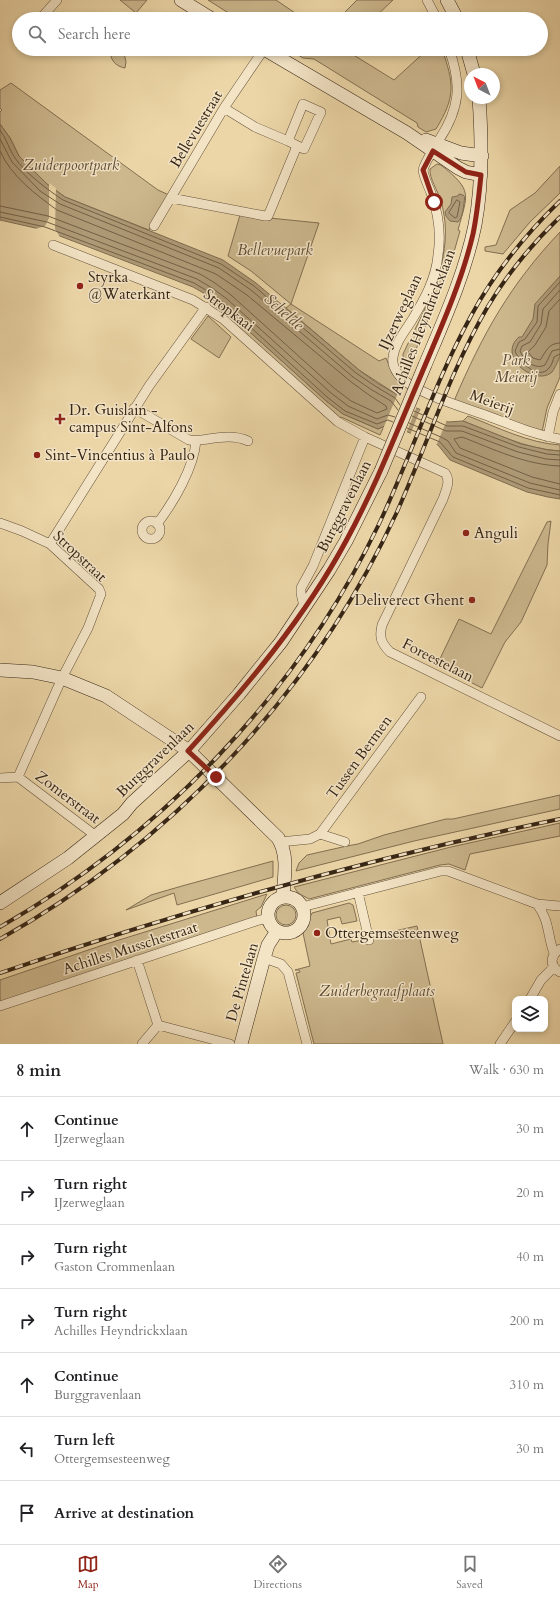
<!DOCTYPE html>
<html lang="en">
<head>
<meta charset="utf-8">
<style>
  body { margin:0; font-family:Cardo,serif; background:#f2f2f2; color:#202124 }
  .controls { position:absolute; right:12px; bottom:12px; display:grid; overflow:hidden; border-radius:8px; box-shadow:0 2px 6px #0003 }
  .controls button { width:36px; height:36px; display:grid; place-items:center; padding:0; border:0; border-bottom:1px solid #e0e0e0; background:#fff; color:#202124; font:20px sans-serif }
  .compass { position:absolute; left:464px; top:68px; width:36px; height:36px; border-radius:50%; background:#fff; box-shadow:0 2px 6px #0003; rotate:318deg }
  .stop { position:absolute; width:12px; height:12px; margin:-9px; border:3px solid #8f2418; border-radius:50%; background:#fff }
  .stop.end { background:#8f2418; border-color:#fff; box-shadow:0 1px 4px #0008 }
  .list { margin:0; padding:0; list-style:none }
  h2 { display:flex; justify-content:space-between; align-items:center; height:52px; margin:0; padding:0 16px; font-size:17px }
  h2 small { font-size:13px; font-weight:400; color:#757577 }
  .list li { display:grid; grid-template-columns:26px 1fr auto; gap:12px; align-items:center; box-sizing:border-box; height:64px; padding:0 16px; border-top:1px solid #e0e0e0 }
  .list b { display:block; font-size:15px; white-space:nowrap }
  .list p { margin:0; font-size:13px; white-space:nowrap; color:#757577 }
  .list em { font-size:13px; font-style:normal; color:#757577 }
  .icon { flex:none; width:22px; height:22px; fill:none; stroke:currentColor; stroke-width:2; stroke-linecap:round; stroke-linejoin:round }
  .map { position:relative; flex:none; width:560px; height:1044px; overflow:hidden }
  .search { position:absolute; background:#fff; box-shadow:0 2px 6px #0003; left:12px; right:12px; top:12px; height:44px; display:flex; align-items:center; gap:10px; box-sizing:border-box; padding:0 14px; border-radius:22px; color:#757577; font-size:15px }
  .sheet { height:500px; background:#fff }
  nav { display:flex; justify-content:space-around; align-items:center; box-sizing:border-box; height:56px; border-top:1px solid #e0e0e0; background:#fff; font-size:11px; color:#757577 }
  nav a { display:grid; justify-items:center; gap:2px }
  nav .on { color:#8f2418 }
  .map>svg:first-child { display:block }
  .green { fill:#cdb88e; stroke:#826f52 }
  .water { fill:#ae9a76; stroke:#7e6c50 }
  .pier { fill:#ecd6a7 }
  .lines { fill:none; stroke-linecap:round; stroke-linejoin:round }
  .shore { stroke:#726046; stroke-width:1 }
  .street-casing { stroke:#64523a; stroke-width:10 }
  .secondary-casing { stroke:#372616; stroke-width:14 }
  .street { stroke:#f3e4c6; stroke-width:9 }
  .secondary { stroke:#f3e4c6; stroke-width:13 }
  .rail-casing { stroke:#372616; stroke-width:4 }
  .rail { stroke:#f3e4c6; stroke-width:2.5; stroke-dasharray:8; stroke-linecap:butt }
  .secondary-bridge-casing { stroke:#372616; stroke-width:14; stroke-linecap:butt }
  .secondary-bridge { stroke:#f3e4c6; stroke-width:13 }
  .route { stroke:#8f2418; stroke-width:5 }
  .poi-dot { fill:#8f2418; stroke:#f3e4c6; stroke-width:1.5 }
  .labels { text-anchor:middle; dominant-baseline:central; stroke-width:3; stroke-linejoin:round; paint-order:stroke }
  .street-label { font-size:15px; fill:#372616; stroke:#f3e4c6 }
  .park-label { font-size:15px; font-style:italic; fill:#5c4a34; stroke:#f3e4c6 }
  .poi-label { font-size:15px; fill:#372616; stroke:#f3e4c6; text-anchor:start }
  .water-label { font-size:16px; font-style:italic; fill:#5b4933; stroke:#f3e4c6 }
</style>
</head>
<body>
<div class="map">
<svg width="560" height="1044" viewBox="0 0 560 1044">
  <rect width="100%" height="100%" fill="#ecd6a7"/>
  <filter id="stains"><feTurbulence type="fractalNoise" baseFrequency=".005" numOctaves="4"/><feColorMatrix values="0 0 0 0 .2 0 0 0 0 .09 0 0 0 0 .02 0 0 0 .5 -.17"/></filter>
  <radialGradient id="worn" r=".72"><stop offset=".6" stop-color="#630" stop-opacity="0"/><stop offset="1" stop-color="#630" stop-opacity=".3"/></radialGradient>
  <path class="green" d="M120,0h27l-11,13z
    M208,0h68l28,19h-66z
    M357,0h36l-20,19h-31l-2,-2z
    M117,49h6l3,13 -1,6c-7,-1 -13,-6 -14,-12z
    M288,49h65l-1,5 42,26 34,-31h14c12,35 14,47 -6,80l-10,3 -8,-5 -1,-4 -103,-64 -11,-1z
    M11,83l147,107 11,5 -20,35 -84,-33 -18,-13 -28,-28 -9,-18 -10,-14v-12l2,-2 -2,-2v-18z
    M437,164l4,1c32,26 27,28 17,65l2,1 -10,35 -42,103 -5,-9v-6c20,-43 46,-83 42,-132 -1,-7 -2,-14 -4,-21 -3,-10 -12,-23 -11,-32z
    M560,166v27l-30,29 -27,32 -18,-3v-4l11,-2 14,-35 25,-17z
    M240,215l79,8 -28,81 88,57 7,-3 6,15 8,11 -4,10 -37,-24 -73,-62 5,-4 -40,-33 -23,-15z
    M560,232v145l-13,31 -5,24 -88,-31c29,-68 56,-116 106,-169z
    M207,295l14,11 104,94 18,14 35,15 6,-3 -4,9 -39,-18 -1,1 -115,-102 1,-1 -11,-9z
    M208,316l23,21 -12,21 -28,-19z
    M468,416c29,11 60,27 92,29v6c-34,-2 -66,-18 -97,-30z
    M551,521l-3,23 -1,21 -26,57 -16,20 -23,46 -45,-23 22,-46 32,15 56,-112z
    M560,795v14l-146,32 -118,30 3,-8 8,-8 40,-9 11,-2 26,-9 62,-16h7z
    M560,823v13l-90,18 -5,16 -16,-6 -9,1 -131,34 -11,-6 -4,-6 157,-40z
    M273,861v16l-96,28 -3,-12 -48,17 25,-15 31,-9z
    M267,894l-6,13 -5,4 1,8 -257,85v-24l103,-35z
    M349,903l4,2 4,16 -15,3 -2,-7 -13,3 4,24 20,-5 1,3 11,-2v-2l54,-12 26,118h-129l-18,-71 4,-1 -1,-2h-4l15,-4 -7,-33 9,-20z
    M276 915a10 10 0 1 1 20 0a10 10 0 1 1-20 0Z"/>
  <path class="water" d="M0,124l10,14 9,18 28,28 18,13 158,63 33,23 103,87 18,13 21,12 3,6 47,21 15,-1 58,23 27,6 12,1v48l-12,-2 -21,-5 -77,-32 -12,-15 -49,-21 -11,5 -35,-15 -18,-14 -104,-94 -14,-11 -14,-8 -149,-57 -44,-10z
    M459,194l4,1 2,2c-2,9 -1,18 -7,25l-8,-1 -4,-5 -1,-4 6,-8 1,-7 6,-1z
    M560,276c0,20 0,41 0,61 0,6 0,14 0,19 -1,3 -6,14 -8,16 -16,15 -56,-15 -33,-35h3l11,-18 2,-15z"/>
  <path class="pier" d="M49,183l7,5 -1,41 5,8 123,47 5,3 -145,-55 -43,-9v-2l35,8 10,-3 4,-8z
    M398,393l5,7 14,6 -11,28 -17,-8 -6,3z
    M421,408l26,12 -11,26 -26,-11z"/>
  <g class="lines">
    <path class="shore" d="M0,130c7,10 9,19 15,28 10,15 33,32 48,42l158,64 33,22 102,87 19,13 20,12 5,7
      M0,139l12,23 28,29 20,13 159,64 32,22 102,87 19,13 19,11 7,9
      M0,151c11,25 35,43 57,59l159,64 31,21 103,86 19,14 17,11 1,3 -10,4 -26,-12 -17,-13 -103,-93 -16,-12 -15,-9 -152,-58 -48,-10
      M457,200l3,2 -3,15 -2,1 -6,-5z
      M0,212l47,10 150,57 15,9 15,11 104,94 17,13 29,13 11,-4 7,2
      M0,217l45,10 149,56 15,9 15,11 103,94 18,14 32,13 11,-4 5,2
      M560,282l-22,24 -1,16 -12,17 -6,3 -4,9c4,11 24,30 34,17 3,-3 4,-8 5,-11l6,-3
      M560,290l-17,19 -2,15 -11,18 -8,4 -2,5c4,10 15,19 25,14l7,-14 8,-2
      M560,299l-11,12 -3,16 -11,18 -7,7 5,6 7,2c6,-8 8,-17 20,-17
      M414,411l33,15h16l56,21 28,7 13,1
      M412,416l34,15h16l56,21 28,7 14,1
      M409,423l34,15 5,3 8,12 74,30 30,7
      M407,428l33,14 13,15 75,31 32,7
      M560,466c-34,-1 -67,-17 -98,-29l-8,2 6,9 72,29 28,7"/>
    <g class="street-casing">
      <path id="street" d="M427,0l10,19
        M42,17l15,-17
        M449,49c13,36 11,59 -10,91 -5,10 -13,19 -16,30 1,8 5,15 8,23 7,19 10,42 7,62 -2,24 -14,45 -26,65 -7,11 -17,23 -19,37 -2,11 8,22 16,27 23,14 51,22 76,31 25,9 49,20 75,24
        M303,104l18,8 -17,37 -16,-8z
        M224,108l31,19 33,14
        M171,198l94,18h3l29,-70
        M154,226l70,-118 40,-59
        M53,245l140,55 30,19 115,103 27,15 80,36c6,8 1,17 -2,26l-61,126c-3,12 -1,18 8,27l170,84
        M134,408l55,32c7,1 12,0 19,-1 13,-2 28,-4 40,2
        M548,437l5,-25 7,-18
        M142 530a9 9 0 1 1 18 0a9 9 0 1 1-18 0Z
        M0,523l22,8 28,13 49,45 2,5 -13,34 -26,50 -44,99
        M157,524c16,-21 37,-56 39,-83
        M50,544l99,-158 57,-79
        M304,607l-3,-14v-5l12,-22 52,-129
        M0,778l18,-1 78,59
        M320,834l25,8
        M280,842l30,-3 10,-5 101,-137
        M358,892l11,48
        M537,904c13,17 10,31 17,49
        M302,907l139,-36h7l89,33 22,2
        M560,949c-10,6 -11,17 0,23
        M264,958l17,6 7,8 19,72
        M137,960l21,65 72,19
        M530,999l11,-19 13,-13
        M0,1006l256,-85 12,-3
        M142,1044l16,-19
        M500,1044l15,-22"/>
    </g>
    <g class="secondary-casing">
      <path id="secondary" d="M181,0l31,19
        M447,0l10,19
        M264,49l143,84 51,35 8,4 15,3
        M467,49l7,25
        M426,140l35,13 21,3
        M425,365c19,-45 40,-91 50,-140 8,-42 7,-85 4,-127
        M0,670l33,2 29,6 44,18 83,55 89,87c11,18 6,39 5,59
        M268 915a18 18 0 1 1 36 0a18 18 0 1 1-36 0Z
        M0,903l68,-45 55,-44 9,-11 57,-52 50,-57 42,-52 48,-72 17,-29 35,-70
        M241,1044l23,-86 4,-13 9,-14"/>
    </g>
    <use href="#street" class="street"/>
    <use href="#secondary" class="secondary"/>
    <g class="rail-casing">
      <path id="rail" d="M0,927c161,-92 297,-233 378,-401 33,-69 56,-143 93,-210 23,-43 54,-81 89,-115
        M0,939c171,-96 314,-247 396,-425 31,-68 53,-141 91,-206 20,-34 45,-64 73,-91
        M0,973c184,-63 370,-115 560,-154"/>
    </g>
    <use href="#rail" class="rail"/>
    <g class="secondary-bridge-casing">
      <path id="secondary-bridge" d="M381,471l44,-106"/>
    </g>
    <use href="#secondary-bridge" class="secondary-bridge"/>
  </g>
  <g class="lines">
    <path class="route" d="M216,777l-28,-26c59,-65 116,-132 158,-210 28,-51 49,-105 72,-159 20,-48 43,-97 55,-148 4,-19 6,-39 8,-59l-15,-3 -33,-21 -10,19 11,32"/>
  </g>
  <g class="poi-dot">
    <circle cx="80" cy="286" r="4"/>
    <path d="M58 413h4v4h4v4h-4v4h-4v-4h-4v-4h4z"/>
    <circle cx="37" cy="455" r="4"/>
    <circle cx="466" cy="533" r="4"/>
    <circle cx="472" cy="600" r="4"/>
    <circle cx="317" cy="933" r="4"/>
  </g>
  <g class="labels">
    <g class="street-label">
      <text transform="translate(196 129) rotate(-59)">Bellevuestraat</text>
      <text transform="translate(229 310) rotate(37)">Stropkaai</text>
      <text transform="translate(400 312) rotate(-65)">IJzerweglaan</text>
      <text transform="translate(423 322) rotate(-69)">Achilles Heyndrickxlaan</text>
      <text transform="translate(492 402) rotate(20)">Meierij</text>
      <text transform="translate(344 506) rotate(-63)">Burggravenlaan</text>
      <text transform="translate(80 556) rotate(43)">Stropstraat</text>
      <text transform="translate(438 660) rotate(27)">Foreestelaan</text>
      <text transform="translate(359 757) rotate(-54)">Tussen Bermen</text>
      <text transform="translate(155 759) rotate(-44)">Burggravenlaan</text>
      <text transform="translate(68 797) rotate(37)">Zomerstraat</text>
      <text transform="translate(130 948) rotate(-18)">Achilles Musschestraat</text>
      <text transform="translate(242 982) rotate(-74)">De Pintelaan</text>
    </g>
    <g class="park-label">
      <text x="71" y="165">Zuiderpoortpark</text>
      <text x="275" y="250">Bellevuepark</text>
      <text x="516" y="360">Park<tspan x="516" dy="17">Meierij</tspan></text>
      <text x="377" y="991">Zuiderbegraafplaats</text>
    </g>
    <g class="poi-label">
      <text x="88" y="277">Styrka<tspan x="88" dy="17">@Waterkant</tspan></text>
      <text x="69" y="410">Dr. Guislain -<tspan x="69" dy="17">campus Sint-Alfons</tspan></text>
      <text x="45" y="455">Sint-Vincentius à Paulo</text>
      <text x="474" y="533">Anguli</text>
      <text x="464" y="600" text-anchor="end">Deliverect Ghent</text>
      <text x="325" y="933">Ottergemsesteenweg</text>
    </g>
    <g class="water-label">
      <text transform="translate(284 312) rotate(41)">Schelde</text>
    </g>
  </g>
  <rect width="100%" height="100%" filter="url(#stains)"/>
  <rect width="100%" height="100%" fill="url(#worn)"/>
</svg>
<div class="controls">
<button><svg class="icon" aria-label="layers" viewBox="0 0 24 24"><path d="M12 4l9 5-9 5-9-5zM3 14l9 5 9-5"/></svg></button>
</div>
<svg class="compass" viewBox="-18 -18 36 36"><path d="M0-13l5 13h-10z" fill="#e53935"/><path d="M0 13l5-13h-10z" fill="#757577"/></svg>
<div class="stop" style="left:434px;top:202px"></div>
<div class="stop end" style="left:216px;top:777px"></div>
<div class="search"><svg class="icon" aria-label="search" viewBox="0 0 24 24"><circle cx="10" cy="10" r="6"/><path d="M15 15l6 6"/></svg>Search here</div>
</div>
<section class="sheet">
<h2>8 min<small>Walk · 630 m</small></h2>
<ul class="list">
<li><svg class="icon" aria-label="ahead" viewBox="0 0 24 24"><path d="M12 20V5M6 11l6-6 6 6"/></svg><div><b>Continue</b><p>IJzerweglaan</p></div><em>30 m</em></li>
<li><svg class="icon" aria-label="right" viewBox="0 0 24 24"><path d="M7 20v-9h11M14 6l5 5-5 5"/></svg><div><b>Turn right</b><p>IJzerweglaan</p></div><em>20 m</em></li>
<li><svg class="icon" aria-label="right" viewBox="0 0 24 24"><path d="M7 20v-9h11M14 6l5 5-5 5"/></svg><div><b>Turn right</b><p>Gaston Crommenlaan</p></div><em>40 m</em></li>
<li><svg class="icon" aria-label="right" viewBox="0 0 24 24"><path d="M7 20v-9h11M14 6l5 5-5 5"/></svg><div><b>Turn right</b><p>Achilles Heyndrickxlaan</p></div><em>200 m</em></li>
<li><svg class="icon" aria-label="ahead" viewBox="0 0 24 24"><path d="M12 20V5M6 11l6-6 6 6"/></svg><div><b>Continue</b><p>Burggravenlaan</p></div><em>310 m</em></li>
<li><svg class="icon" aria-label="left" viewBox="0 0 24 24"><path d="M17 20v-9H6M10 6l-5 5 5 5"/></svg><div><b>Turn left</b><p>Ottergemsesteenweg</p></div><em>30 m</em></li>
<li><svg class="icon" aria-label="arrive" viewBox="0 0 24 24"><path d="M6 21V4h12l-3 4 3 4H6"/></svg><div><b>Arrive at destination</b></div></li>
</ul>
</section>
<nav>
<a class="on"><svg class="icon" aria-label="map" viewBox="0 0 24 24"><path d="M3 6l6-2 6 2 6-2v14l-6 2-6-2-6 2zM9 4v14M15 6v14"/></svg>Map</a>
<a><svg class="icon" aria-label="directions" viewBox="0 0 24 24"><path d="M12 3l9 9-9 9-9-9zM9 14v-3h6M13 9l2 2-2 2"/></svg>Directions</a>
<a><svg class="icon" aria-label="saved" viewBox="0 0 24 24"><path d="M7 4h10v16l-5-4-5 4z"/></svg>Saved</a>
</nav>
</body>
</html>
